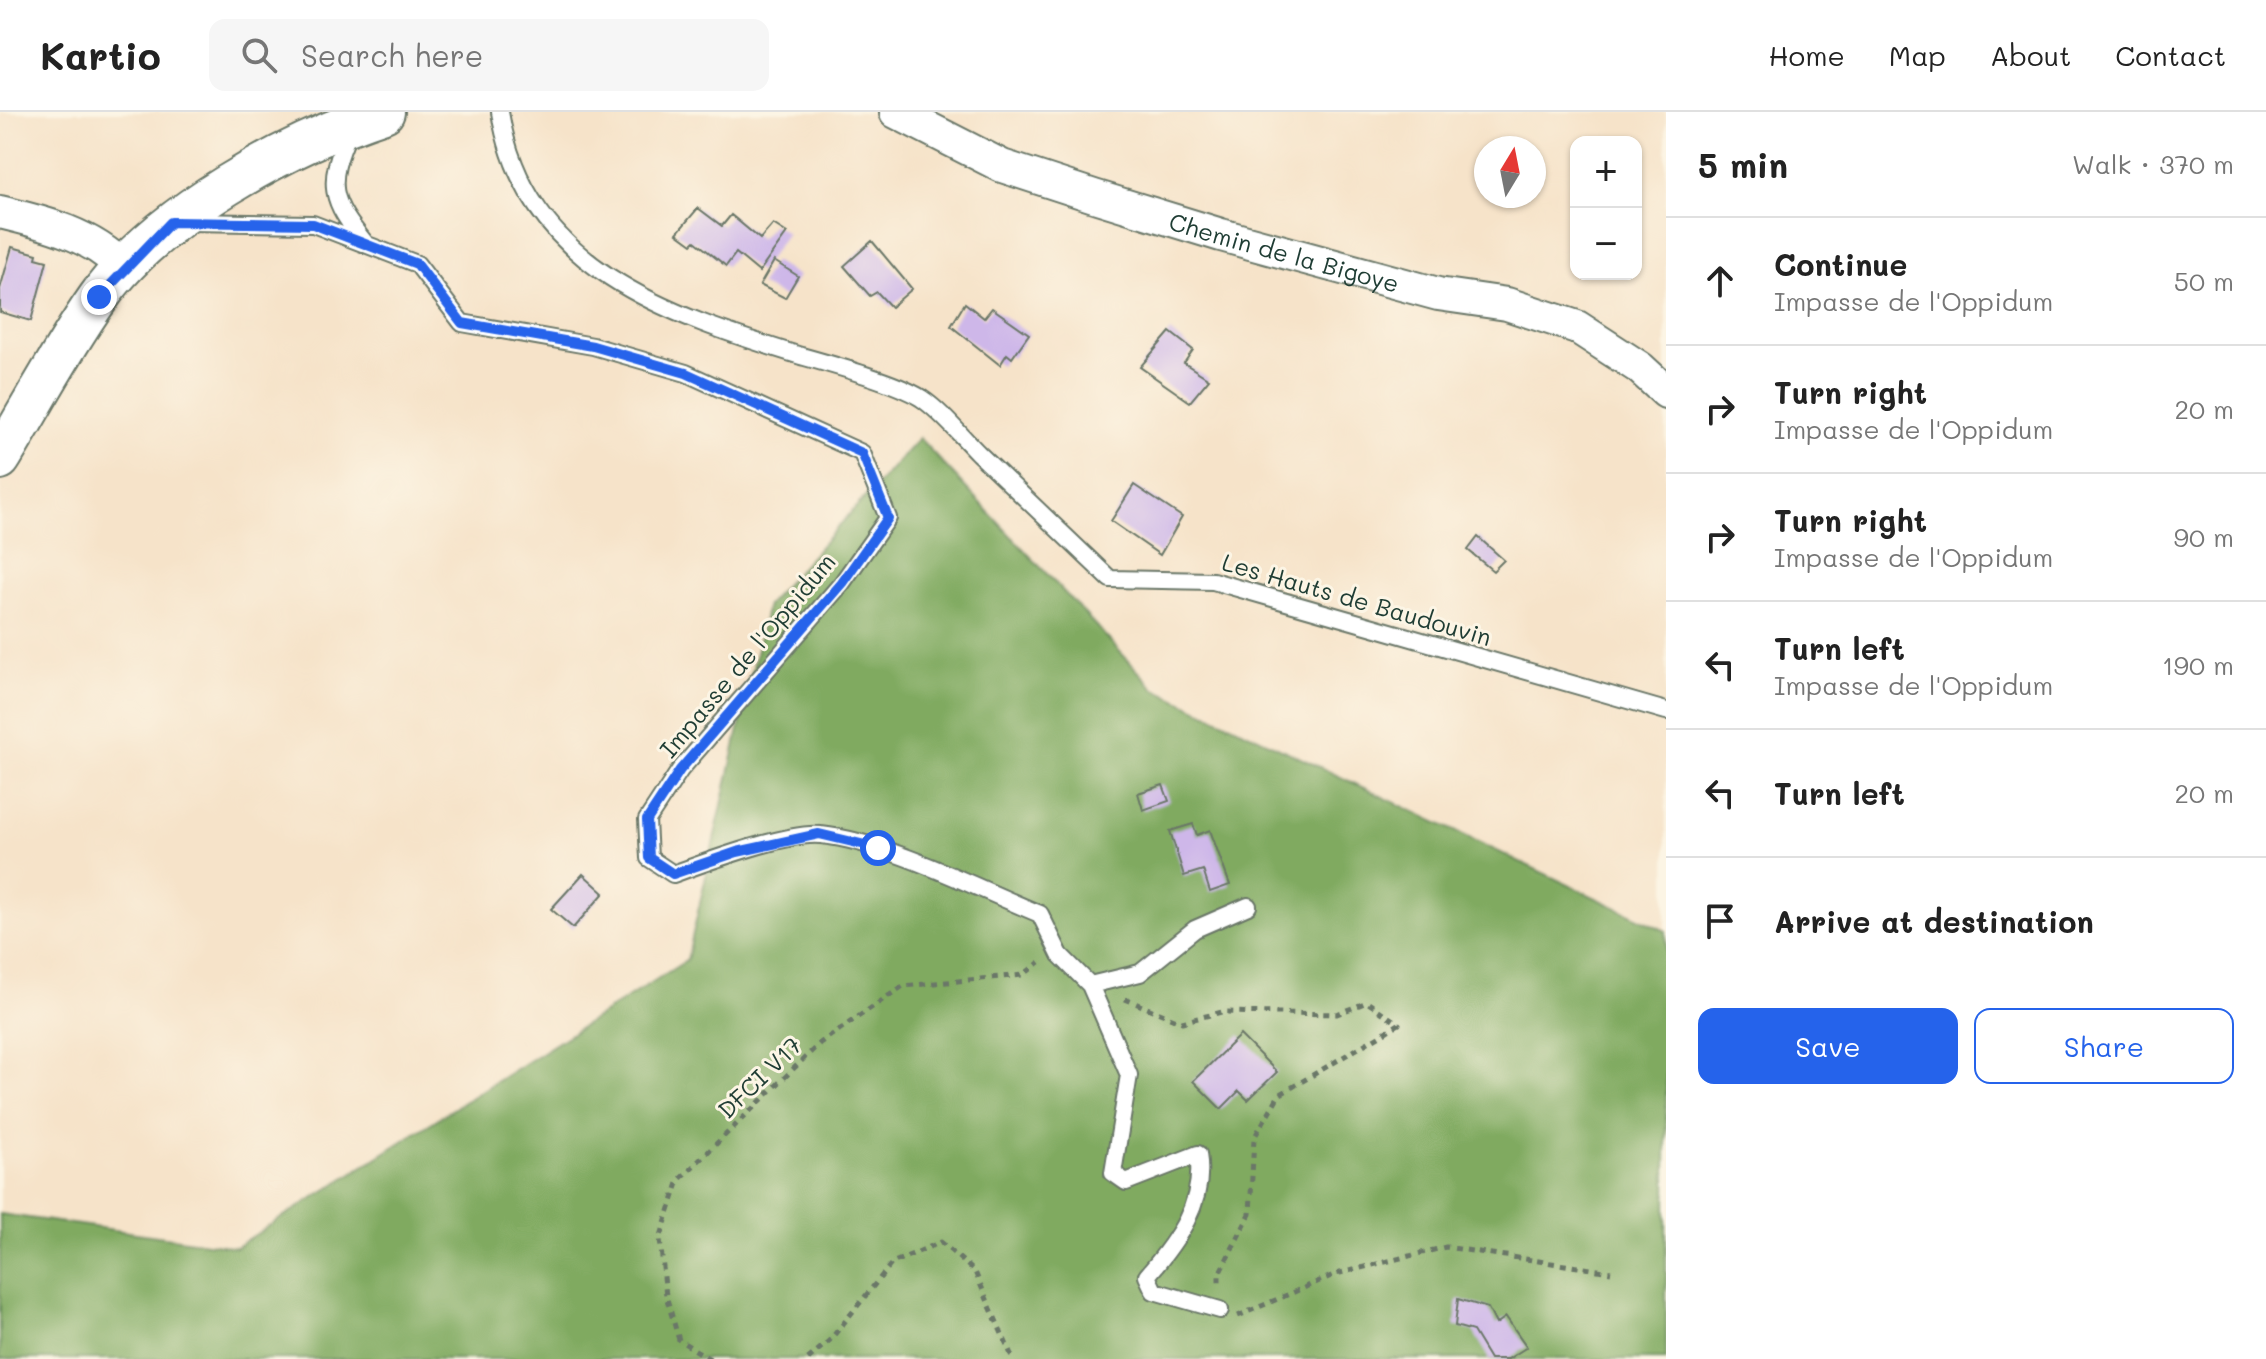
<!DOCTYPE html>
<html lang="en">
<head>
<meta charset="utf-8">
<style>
  body { margin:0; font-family:Mali,sans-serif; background:#f6f6f6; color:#222 }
  .controls { position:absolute; right:24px; top:24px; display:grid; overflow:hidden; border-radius:16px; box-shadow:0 2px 6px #0004 }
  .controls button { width:72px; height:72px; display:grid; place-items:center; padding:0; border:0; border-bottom:2px solid #e0e0e0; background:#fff; color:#222; font:40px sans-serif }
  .compass { position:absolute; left:1474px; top:24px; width:72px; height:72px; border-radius:50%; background:#fff; box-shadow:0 2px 6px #0004; rotate:10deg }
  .stop { position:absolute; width:24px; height:24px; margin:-18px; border:6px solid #2563eb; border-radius:50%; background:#fff }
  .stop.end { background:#2563eb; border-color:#fff; box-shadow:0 2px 8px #0008 }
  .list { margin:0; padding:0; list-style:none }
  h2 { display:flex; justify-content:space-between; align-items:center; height:104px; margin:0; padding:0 32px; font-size:34px }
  h2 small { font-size:26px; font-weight:400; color:#767676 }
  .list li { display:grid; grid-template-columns:52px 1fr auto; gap:24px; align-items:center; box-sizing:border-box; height:128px; padding:0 32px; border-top:2px solid #e0e0e0 }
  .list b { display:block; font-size:30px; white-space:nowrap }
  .list p { margin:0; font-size:26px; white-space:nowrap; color:#767676 }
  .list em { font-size:26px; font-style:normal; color:#767676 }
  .actions { display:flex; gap:16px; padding:24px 32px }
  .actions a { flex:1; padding:18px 0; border:2px solid #2563eb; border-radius:16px; text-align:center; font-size:28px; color:#2563eb }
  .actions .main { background:#2563eb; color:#fff }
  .icon { flex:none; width:44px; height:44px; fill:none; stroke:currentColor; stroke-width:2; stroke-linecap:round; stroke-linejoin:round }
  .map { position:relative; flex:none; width:1666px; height:1247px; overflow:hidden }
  header { display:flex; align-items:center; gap:48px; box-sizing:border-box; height:112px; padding:0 40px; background:#fff; border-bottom:2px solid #e0e0e0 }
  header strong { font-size:38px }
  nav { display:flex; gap:44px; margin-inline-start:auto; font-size:28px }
  .search { width:560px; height:72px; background:#f6f6f6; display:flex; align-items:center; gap:20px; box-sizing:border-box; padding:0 28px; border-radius:16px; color:#767676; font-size:30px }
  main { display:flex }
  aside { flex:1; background:#fff }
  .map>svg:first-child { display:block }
  .forest { fill:#80aa61; stroke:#50744a; stroke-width:2 }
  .building { fill:#ceb7e9 }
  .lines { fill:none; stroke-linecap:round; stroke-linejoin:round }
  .service-casing { stroke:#6a7768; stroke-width:20 }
  .minor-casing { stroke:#6a7768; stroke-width:36 }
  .tertiary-casing { stroke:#6a7768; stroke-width:44 }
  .path { stroke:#6a7768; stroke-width:5; stroke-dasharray:6 6; stroke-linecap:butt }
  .service { stroke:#fff; stroke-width:16 }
  .minor { stroke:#fff; stroke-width:32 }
  .tertiary { stroke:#fff; stroke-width:40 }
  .route { stroke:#2563eb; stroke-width:10 }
  .labels { text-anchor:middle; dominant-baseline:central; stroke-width:6; stroke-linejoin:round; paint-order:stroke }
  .street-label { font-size:24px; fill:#1f3d34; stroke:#fcf5e5 }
</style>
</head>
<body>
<header>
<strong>Kartio</strong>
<div class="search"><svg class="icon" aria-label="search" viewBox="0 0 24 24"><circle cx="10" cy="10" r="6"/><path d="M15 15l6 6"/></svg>Search here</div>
<nav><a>Home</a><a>Map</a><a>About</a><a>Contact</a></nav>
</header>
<main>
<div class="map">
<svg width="1666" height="1247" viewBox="0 0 1666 1247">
  <rect width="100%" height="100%" fill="#fcf5e5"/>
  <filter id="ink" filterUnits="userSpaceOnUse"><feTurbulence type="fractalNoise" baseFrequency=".0125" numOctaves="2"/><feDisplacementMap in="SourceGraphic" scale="16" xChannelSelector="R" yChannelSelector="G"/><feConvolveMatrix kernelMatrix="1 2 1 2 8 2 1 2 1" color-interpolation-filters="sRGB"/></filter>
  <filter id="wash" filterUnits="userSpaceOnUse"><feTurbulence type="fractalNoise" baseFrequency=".006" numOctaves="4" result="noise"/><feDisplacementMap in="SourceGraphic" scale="32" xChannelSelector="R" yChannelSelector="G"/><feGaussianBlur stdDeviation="1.8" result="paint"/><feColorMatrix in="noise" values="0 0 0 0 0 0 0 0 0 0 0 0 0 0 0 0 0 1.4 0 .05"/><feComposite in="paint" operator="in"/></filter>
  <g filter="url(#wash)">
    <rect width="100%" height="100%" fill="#f6e3c9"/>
    <path class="forest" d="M919,326l236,251 511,242v428h-1666v-145l236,33 451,-287 80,-355z"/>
    <g id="blocks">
      <path class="building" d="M698,96l24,18 9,-11 29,24 13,-15 14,9 -28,39 -23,-19 -10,13 -31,-25 -3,3 -15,-11z
        M872,129l40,48 -21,18 -14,-15 -7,4 -26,-30z
        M12,135l25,7 -1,4 11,3 -16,60 -31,-9v-23z
        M774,149l24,15 -13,22 -25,-13z
        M965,191l19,15 8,-10 37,26 -17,24 -5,-4 -7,11 -49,-39z
        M1170,220l23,18 -9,13 25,16 -19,23 -50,-35z
        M1134,373l48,32 -22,38 -49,-34z
        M1478,425l26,23 -11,11 -25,-21z
        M1163,673l6,16 -26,9 -5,-17z
        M1193,712l4,11 13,-5 20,55 -20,7 -7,-22 -19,6 -14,-45z
        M583,762l21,19 -31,35 -22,-19z
        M1240,923l37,37 -29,28 -9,-9 -18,18 -28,-28z
        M1458,1187l30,9 8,16 10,-7 21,30 -19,12h-18l-17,-28 -18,-5z"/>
    </g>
  </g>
  <g filter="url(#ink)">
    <use href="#blocks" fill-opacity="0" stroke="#6a7768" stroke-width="2"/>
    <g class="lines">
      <g class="service-casing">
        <path id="service" d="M500,0c25,156 168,203 301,244 32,9 94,26 120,42 21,14 40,38 57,55 44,42 88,84 132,126l103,2 453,130
          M349,20c-23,53 -19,68 17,112
          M189,110l124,2 104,40 45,59 131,23 93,27 176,80 26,65 -46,65 -162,187 -33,50 2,38 24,16c33,-12 117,-43 148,-39 67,7 155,53 219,79l20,41 30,30 50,-12 55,-44 53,-23
          M1090,873l39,90 -16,98 13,9 72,-28c8,48 -21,87 -51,122l7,15 66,19"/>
      </g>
      <g class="minor-casing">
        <g id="minor">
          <path id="s1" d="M896,0l106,54 92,30 127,39 217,59 69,10 70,23 63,41 26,24"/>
          <path d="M0,100c46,11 90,22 124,56"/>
        </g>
      </g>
      <g class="tertiary-casing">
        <path id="tertiary" d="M0,347c32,-53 62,-110 98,-161 59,-84 191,-155 286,-186"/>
      </g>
      <path class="path" d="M1125,887l57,23 40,-10 115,2 30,-12 32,22 -120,71 -25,43 -4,76 -31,60v13
        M1238,1204l98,-42 110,-27 165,25
        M710,1247l-31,-19 -13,-44 -6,-57 19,-59 141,-137 83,-57 120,-11 17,-13
        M808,1247l22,-19 62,-77 49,-21 34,30 38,87"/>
      <use href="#service" class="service"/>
      <use href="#minor" class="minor"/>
      <use href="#tertiary" class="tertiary"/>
    </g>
  </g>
  <g class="lines" filter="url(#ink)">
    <path class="route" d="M99,185l72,-75 142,2 104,40 45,59 131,23 93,27 176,80 26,65 -46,65 -162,187 -33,50 2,38 24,16 64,-22 82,-18 59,14"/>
  </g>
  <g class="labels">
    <g class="street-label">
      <text stroke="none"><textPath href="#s1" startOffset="414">Chemin de la Bigoye</textPath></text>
      <text transform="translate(1357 487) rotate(16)">Les Hauts de Baudouvin</text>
      <text transform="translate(747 543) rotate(-50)">Impasse de l'Oppidum</text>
      <text transform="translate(759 965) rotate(-44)">DFCI V17</text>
    </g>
  </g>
</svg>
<div class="controls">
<button>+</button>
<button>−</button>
</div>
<svg class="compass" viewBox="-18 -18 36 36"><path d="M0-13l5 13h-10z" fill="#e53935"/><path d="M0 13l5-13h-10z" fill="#767676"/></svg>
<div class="stop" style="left:878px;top:736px"></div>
<div class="stop end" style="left:99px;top:185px"></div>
</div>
<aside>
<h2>5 min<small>Walk · 370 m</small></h2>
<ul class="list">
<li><svg class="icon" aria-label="ahead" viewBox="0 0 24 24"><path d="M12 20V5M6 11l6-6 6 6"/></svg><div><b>Continue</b><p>Impasse de l'Oppidum</p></div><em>50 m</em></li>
<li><svg class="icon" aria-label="right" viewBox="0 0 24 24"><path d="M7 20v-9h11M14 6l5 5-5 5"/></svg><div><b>Turn right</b><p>Impasse de l'Oppidum</p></div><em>20 m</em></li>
<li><svg class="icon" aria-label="right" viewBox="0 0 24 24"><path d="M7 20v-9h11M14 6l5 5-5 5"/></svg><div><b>Turn right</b><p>Impasse de l'Oppidum</p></div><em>90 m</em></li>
<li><svg class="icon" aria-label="left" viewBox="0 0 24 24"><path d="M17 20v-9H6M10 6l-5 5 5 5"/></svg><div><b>Turn left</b><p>Impasse de l'Oppidum</p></div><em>190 m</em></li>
<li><svg class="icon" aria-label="left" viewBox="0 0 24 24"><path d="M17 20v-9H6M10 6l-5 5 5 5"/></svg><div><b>Turn left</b></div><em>20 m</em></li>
<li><svg class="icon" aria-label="arrive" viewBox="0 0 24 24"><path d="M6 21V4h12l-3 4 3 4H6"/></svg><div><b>Arrive at destination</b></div></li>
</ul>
<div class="actions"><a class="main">Save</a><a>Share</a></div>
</aside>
</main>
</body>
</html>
